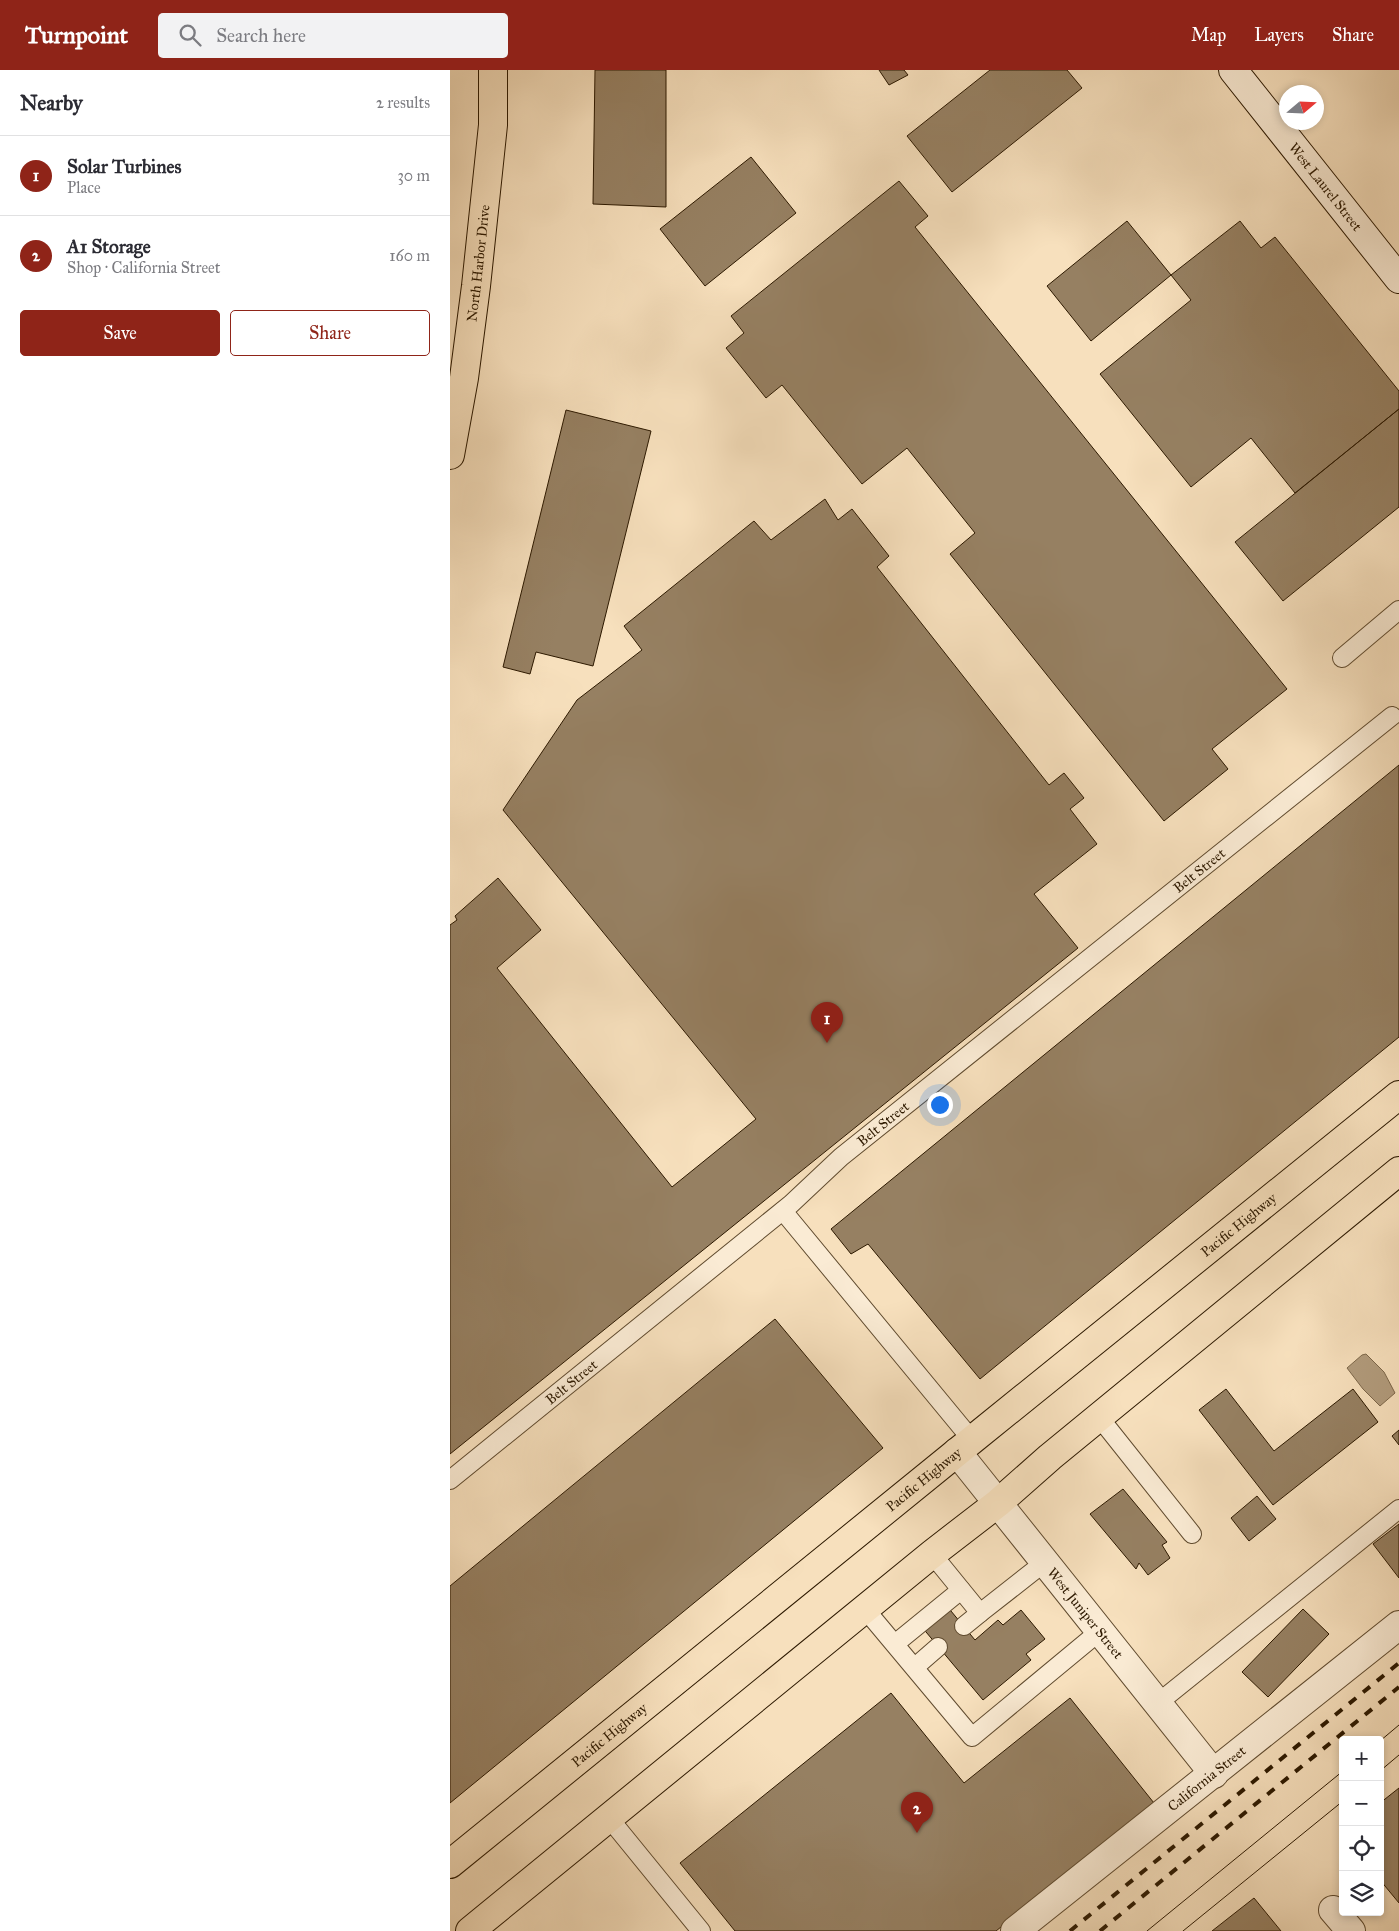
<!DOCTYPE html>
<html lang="en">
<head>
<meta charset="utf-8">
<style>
  body { margin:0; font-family:"IM FELL Great Primer",serif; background:#f2f2f3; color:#2b2b33 }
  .controls { position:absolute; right:15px; bottom:15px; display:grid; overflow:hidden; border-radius:5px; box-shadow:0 2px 8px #0003 }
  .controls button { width:45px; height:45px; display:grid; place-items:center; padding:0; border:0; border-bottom:1px solid #e1e1e2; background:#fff; color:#2b2b33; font:25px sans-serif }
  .compass { position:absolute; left:829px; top:15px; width:45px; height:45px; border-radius:50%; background:#fff; box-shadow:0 2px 8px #0003; rotate:71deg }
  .you { position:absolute; left:489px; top:1034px; width:18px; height:18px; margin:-12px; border:4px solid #fff; border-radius:50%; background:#1a73e8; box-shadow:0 0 0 8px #1a73e833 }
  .badge { display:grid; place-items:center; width:32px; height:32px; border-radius:50%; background:#8f2418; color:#fff; font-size:16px; font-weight:700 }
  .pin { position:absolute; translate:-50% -41px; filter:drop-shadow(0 1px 2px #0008) }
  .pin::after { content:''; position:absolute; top:26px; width:18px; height:15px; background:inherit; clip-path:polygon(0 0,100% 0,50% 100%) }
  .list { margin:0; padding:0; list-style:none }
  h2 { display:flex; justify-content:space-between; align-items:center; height:65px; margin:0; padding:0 20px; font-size:21px }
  h2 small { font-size:16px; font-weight:400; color:#7c7c81 }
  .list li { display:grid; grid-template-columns:32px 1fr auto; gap:15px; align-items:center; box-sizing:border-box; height:80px; padding:0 20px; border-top:1px solid #e1e1e2 }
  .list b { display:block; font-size:19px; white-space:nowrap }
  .list p { margin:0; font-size:16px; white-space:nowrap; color:#7c7c81 }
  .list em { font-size:16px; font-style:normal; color:#7c7c81 }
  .actions { display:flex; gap:10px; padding:15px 20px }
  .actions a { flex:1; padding:11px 0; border:1px solid #8f2418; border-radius:5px; text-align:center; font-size:18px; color:#8f2418 }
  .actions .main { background:#8f2418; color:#fff }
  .icon { flex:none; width:28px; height:28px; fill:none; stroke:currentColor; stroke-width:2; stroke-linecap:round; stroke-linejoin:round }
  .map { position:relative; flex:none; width:949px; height:1861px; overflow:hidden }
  header { display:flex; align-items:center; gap:30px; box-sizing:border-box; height:70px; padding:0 25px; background:#8f2418; color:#fff }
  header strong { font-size:24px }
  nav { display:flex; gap:28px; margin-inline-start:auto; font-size:18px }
  .search { width:350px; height:45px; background:#f2f2f3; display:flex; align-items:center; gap:12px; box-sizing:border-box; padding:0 18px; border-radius:5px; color:#7c7c81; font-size:19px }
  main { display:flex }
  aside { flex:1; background:#fff }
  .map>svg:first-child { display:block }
  .water { fill:#b29c7d; stroke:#7d684b }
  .building { fill:#968062; stroke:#2d1900 }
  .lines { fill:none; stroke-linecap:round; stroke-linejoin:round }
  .lane-casing { stroke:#604b2f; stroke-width:20 }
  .street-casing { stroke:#604b2f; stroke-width:30 }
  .secondary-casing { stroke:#2d1900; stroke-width:30 }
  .primary-casing { stroke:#2d1900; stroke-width:30 }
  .lane { stroke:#faebd4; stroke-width:18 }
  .street { stroke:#faebd4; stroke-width:28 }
  .secondary { stroke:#faebd4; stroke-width:28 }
  .primary { stroke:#f7e0bd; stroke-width:28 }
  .tram { stroke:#2d1900; stroke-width:1 }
  .rail { stroke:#2d1900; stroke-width:4; stroke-dasharray:9 9; stroke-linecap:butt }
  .labels { text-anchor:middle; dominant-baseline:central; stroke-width:4.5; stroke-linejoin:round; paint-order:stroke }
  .street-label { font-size:14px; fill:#2d1900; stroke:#faebd4 }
</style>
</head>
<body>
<header>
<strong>Turnpoint</strong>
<div class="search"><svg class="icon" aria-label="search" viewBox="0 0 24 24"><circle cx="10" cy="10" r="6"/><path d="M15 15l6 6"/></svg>Search here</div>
<nav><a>Map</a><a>Layers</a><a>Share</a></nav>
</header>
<main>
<aside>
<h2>Nearby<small>2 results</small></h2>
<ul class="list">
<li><span class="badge">1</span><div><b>Solar Turbines</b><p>Place</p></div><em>30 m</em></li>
<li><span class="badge">2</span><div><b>A1 Storage</b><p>Shop · California Street</p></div><em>160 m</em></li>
</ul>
<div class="actions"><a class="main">Save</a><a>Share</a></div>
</aside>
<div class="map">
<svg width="949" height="1861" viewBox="0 0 949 1861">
  <rect width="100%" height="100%" fill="#f7e0bd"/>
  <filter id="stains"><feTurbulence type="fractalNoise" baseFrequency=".004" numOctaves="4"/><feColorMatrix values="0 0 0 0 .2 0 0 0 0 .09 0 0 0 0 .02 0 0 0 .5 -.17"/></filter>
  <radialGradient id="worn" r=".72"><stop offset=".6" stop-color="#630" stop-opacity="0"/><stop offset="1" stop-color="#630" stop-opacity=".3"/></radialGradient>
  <path class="water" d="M916,1284l18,18 11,21 -15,13 -17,-17 -16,-21 15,-13z"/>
  <path class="building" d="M145,0h71v137l-73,-3z
    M429,0h25l4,5 -19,10z
    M540,0h77l15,18 -130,104 -45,-56z
    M301,87l45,56 -91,73 -45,-57z
    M449,111l29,35 -13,11 372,462 -75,60 16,20 -64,52 -214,-267 25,-21 -68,-85 -45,36 -80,-99 -16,13 -40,-50 18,-15 -13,-17z
    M677,151l44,54 -80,66 -44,-55z
    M790,151l21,27 14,-11 124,154v18l-104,84 -44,-55 -60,49 -91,-113 91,-74 -20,-25z
    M949,339v98l-116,94 -48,-59z
    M116,340l85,21 -58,235 -57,-14 -6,22 -27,-7z
    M375,429l13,21 14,-11 37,47 -12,11 172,218 15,-12 20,25 -14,11 27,35 -63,50 44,54 -628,506v-529l7,-5 -2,-4 43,-38 43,52 -44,38 175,219 84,-68 -253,-309 74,-110 65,-50 -18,-24 130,-105 17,19z
    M949,695v272l-419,342 -112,-135 -17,10 -20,-25z
    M325,1249l108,129 -433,355v-217z
    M776,1319l48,62 79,-62 25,33 -105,83 -74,-95z
    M949,1360v15l-7,-9z
    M673,1419l44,53 -5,3 8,13 -22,17 -9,-12 -3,6 -46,-55z
    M807,1426l19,23 -27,22 -18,-23z
    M949,1454v54l-26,-34z
    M496,1535l29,35 23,-20 5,5 18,-15 24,29 -19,15 5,6 -48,40 -62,-74z
    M853,1539l26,25 -61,63 -26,-25z
    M441,1623l73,90 106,-85 84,105 -158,128h-261l-55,-68z
    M949,1718v115l-19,-23v-77z
    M804,1828l27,33h-69z"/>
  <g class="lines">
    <g class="lane-casing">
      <g id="lane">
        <path d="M892,588l57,-48"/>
        <path d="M333,1141l189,229"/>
        <path d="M649,1347l93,117"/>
        <path id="s1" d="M0,1410l341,-276 50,-47 551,-441"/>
        <path d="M482,1484l48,59 65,-51"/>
        <path d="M415,1539l107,128 128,-106"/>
        <path d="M514,1556l16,-13"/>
        <path d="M446,1573l65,-53"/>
        <path d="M465,1597l23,-20"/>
        <path d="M708,1633l241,-194"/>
        <path d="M159,1748l92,113"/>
      </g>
    </g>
    <g class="street-casing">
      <g id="street">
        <path id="s2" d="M507,1382l257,322"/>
        <path d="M883,1840l18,21"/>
        <path id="s3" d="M565,1861l384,-306"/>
      </g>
    </g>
    <g class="secondary-casing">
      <g id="secondary">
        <path id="s4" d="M783,0l166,209"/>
      </g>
    </g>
    <g class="primary-casing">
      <g id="primary">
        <path id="s5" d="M0,385l14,-77 12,-92 17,-161v-55"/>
        <path id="s6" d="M0,1794l522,-424 427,-345"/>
        <path d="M20,1861l462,-377 66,-51 52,-46 349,-286"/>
      </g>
    </g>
    <use href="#lane" class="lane"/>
    <use href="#street" class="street"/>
    <use href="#secondary" class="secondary"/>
    <use href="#primary" class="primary"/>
    <path class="tram" d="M930,1671l19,-16
      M930,1701l19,-16
      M697,1861l196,-160
      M733,1861l160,-130"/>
    <path class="rail" d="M620,1861l329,-268
      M650,1861l299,-244"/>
  </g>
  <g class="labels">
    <g class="street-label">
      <text stroke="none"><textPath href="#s4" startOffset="149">West Laurel Street</textPath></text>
      <text stroke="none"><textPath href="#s5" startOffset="194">North Harbor Drive</textPath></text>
      <text stroke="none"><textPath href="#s1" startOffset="966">Belt Street</textPath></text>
      <text stroke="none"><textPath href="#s1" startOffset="561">Belt Street</textPath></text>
      <text stroke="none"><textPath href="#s6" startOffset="1015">Pacific Highway</textPath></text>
      <text stroke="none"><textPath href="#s1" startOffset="156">Belt Street</textPath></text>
      <text stroke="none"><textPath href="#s6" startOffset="610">Pacific Highway</textPath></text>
      <text stroke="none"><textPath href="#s2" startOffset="206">West Juniper Street</textPath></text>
      <text stroke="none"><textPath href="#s6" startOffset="205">Pacific Highway</textPath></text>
      <text stroke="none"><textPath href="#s3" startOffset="245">California Street</textPath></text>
    </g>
  </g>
  <rect width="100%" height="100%" filter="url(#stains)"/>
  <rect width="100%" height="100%" fill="url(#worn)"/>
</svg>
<div class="controls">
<button>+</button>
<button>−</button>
<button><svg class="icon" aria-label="locate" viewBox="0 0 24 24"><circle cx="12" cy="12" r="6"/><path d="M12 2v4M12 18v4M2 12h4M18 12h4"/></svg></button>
<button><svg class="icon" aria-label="layers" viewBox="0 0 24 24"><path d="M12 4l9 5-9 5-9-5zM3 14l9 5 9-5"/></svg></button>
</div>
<svg class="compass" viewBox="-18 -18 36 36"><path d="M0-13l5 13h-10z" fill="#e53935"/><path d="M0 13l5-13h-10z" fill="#7c7c81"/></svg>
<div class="you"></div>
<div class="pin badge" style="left:377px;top:973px">1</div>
<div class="pin badge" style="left:467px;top:1763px">2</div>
</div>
</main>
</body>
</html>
